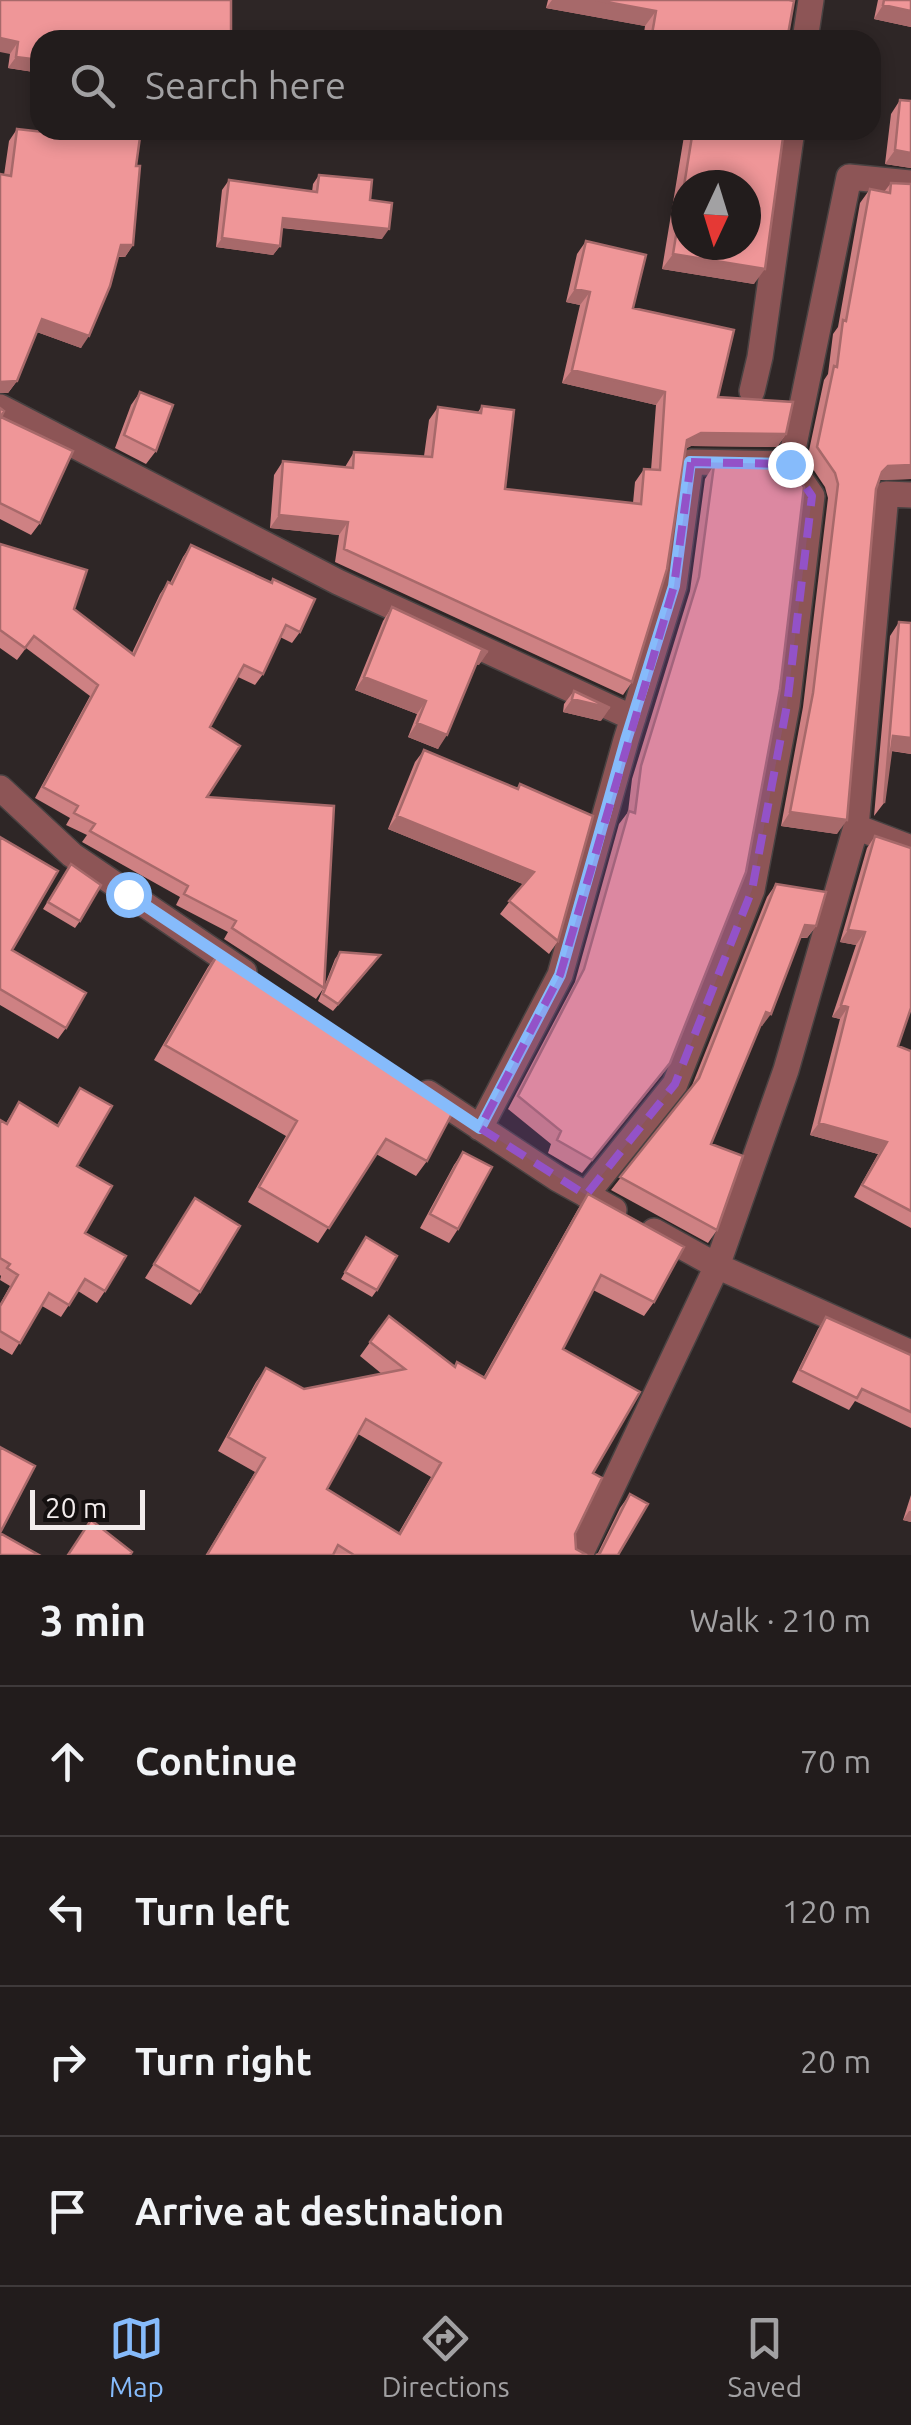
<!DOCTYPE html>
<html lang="en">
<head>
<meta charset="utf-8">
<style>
  body { margin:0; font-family:Ubuntu,sans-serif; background:#2e2929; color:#f1f3f6 }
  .compass { position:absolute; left:671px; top:170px; width:90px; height:90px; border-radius:50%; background:#221c1c; box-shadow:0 5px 15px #0003; rotate:184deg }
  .scale { position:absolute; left:30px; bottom:25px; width:115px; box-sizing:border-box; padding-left:10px; border:5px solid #f2ecec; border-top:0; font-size:28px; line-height:35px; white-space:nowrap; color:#f2ecec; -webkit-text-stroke:8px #141010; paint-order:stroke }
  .stop { position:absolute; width:30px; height:30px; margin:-22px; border:8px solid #86bbfb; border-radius:50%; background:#fff }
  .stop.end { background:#86bbfb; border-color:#fff; box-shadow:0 2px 10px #0008 }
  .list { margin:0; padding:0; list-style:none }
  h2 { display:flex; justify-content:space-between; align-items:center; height:130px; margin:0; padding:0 40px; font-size:42px }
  h2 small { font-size:32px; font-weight:400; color:#a2a1a3 }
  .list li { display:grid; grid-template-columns:65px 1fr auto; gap:30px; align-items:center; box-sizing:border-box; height:150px; padding:0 40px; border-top:2px solid #3f3a3b }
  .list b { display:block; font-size:38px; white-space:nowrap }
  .list em { font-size:32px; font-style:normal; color:#a2a1a3 }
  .icon { flex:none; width:55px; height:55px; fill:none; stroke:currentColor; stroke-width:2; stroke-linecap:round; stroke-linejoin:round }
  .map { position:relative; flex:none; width:911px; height:1555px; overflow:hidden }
  .search { position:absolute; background:#221c1c; box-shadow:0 5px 15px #0003; left:30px; right:30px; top:30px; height:110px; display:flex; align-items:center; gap:25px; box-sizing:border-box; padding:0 35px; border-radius:30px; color:#a2a1a3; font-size:38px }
  .sheet { height:730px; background:#221c1c }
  nav { display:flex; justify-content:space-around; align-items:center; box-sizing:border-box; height:140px; border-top:2px solid #3f3a3b; background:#221c1c; font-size:28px; color:#a2a1a3 }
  nav a { display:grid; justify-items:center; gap:5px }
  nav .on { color:#86bbfb }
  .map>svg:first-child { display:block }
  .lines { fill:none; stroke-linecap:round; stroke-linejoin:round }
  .minor-casing { stroke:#494242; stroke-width:28 }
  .minor { stroke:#8d5556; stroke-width:25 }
  .wall { fill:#ce8183; fill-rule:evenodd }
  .shaded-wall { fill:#a7696a }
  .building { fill:#ef9698; stroke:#a7696a; stroke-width:2.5; fill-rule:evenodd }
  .route { stroke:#86bbfb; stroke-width:12 }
  .marked { fill:#9352c8; fill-opacity:0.2; stroke:#9352c8; stroke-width:8; stroke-dasharray:20 12; stroke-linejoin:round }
</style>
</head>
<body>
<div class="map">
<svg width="911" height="1555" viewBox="0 0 911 1555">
  <rect width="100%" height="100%" fill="#2e2626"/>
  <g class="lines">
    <g class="minor-casing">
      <path id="minor" d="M805,40l6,-40
        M752,391l8,-34 32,-227
        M0,407l338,175 295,136
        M0,788l72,67 172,117
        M856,827l30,-333 25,1
        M428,1093l130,86 56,31
        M480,1128l80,-153 66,-235 48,-154 17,-124 99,2 59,-287 62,6
        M586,1195l89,-111 77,-194 35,-185 25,-209 -22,-32
        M654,1231l63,35 194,87
        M580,1555l137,-289 69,-196 70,-243 55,21"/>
    </g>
    <use href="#minor" class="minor"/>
  </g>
  <path class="wall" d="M0,0l40,40v33l-32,-5 2,-14z
    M548,0h241l-2,40h-144l2,-14 -99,-18z
    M878,0h33v27l-37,-8z
    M900,100l11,1v67l-26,-4 6,-50z
    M17,129l65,7 1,-6h58l-5,36 -3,79 -8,12h-7l-37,91 -44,-16 -20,49 -9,12h-8v-219l4,1 5,-34z
    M685,130h99l-30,154 -92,-15z
    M319,175l51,25 12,39 -100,-11 -2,18 -7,9 -57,-8 6,-57 7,-10 83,12 1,-8z
    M891,183l20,1v295l-32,1 -3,9 -39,345 -56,-8 22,-119 25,-209 -3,-11 -18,-27 17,-80 4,-6 5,-40 5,-7 22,-124 10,-14 14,3z
    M586,241l47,67 85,89 68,37 -9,13 -86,-1 -6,3 -53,233 -9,13 -288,-133 4,-27 -69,-7 4,-53 9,-14 62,6 9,-15 70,4 5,-36 9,-13 40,5 4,-6 23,83 128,14 2,-21 9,-13 7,1 5,-65 -94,-22 18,-78 -14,-3 11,-48z
    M140,392l16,59 -10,13 -31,-16 16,-43z
    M0,408l1,9 39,106 -9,12 -31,-16z
    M714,465l-44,598 -88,110 -34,-20 3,-9 -43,-35 67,-127 44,-158 9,-12 4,-33 58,-188 15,-112z
    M0,544l74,65 58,44 28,-59 8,-12 2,1 13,-26 8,-12 79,37 3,-3 27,53 -8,11 -12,-6 -17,37 -8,11 -17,-8 -28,50 -3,70 117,190 11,-28 5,-7 35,10 -42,49 -15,-10 5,-12 -7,10 -92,-60 4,-7 -52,-27 4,-8 -98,-55 5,-7 -21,-10 4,-7 -35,-20 55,-102 -64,-48 -9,12 -17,-12z
    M392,607l87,58 -3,-1 -38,85 -30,-12 9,-23 -62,-24 28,-69z
    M899,622l12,1v131l-20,-3 -7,52 -10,13 16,-180z
    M574,691l27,30 -38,-9 1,-8z
    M424,750l93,38 3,-4 38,157 -9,13 -49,-40 23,-30 -135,-55 27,-67z
    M875,836l23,210 13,5v177l-57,-31 24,-43 -68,-19 30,-116 -8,-2 24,-72 -16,-3 27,-94z
    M0,837l12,113 54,78 -8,11 -58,-34z
    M66,871l14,50 -5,7 -32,-19z
    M776,884l40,42 -9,12h-7l-38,88 -2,-1 -49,119 6,86 -9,13 -97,-53 80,-102 76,-191z
    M219,952l208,209 -11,15 -40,-22 -58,89 -70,-41 38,-66 -132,-76 54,-93z
    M80,1088l-3,78 8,67 20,58 -8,12 -19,-12 -17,26 -19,-11 -30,49 -12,-7v-44l10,-18 -10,-6 1,-4 -1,-1v-155l6,3 13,-21 38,23z
    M463,1152l-5,77 -9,14 -29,-15 34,-63z
    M588,1194l66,108 -10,14 -51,-26 -30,59 30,124 -18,61 1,15 11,6h-381l49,-83 -37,-21 38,-69 10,-14 38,21 78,-15 -22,-18 29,-40 65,50 29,12 95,-169zM358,1434l73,43 -33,57 -71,-45z
    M195,1198l5,94 -9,13 -46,-27z
    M361,1244l16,46 -5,7 -31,-18z
    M826,1317l85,38v73l-56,-27 -6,9 -57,-28 26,-53z
    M630,1494l-12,61h-21l23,-47z
    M911,1495v27l-8,-2z"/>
  <path class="shaded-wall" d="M552,0h44l60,11 -11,15 -99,-18z
    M883,5l28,6v16l-37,-8z
    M0,38l18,4 -8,12 -10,-2z
    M16,57l24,3v13l-32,-5z
    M895,150l16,3v15l-26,-4z
    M283,218l106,11 -7,10 -106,-12z
    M222,238l58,8 -7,9 -57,-8z
    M121,245h12l-8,12 -12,-1z
    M673,254l92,15 -11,15 -92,-15z
    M575,289l15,3 -10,13 -14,-3z
    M42,319l47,17 -8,12 -47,-17z
    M572,370l93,22 -9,13 -94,-22z
    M0,381h17l-9,12h-8z
    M701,433l85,1 -9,13 -86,-1 -14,7 10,-13z
    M911,465v14l-33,1 4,-8 6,-6z
    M279,515l69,7 -9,13 -69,-7z
    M482,650l6,2 -9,13 -7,-1z
    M364,677l62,24 -9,13 -62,-24z
    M572,699l38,9 -9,13 -38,-9z
    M417,723l30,12 -9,14 -30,-12z
    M893,736l18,2v16l-23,-4z
    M790,812l57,8 -10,14 -56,-8z
    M397,816l137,56 -9,13 -137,-56z
    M805,925l11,1 -9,12 -10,-1z
    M848,930l17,2 -9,13 -16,-3z
    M841,1005l7,2 -8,12 -8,-2z
    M766,1012l5,2 -9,12 -5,-2z
    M670,1063l-9,13 -79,97 10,-13z
    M819,1123l68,19 -9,12 -68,-19z
    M909,1511h2v11l-8,-2z"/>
  <path class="building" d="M0,0h231v40h-191v20l-24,-3 2,-15 -18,-4z
    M596,0h193l5,1 -7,39h-136l5,-29z
    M884,0h27v11l-28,-6z
    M900,100l11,1v52l-16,-3z
    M17,129l71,8 2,-7h51l-5,36h4l-7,79h-12l-11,41 -21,50 -47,-17 -25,62 -17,1v-208l11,2z
    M693,130h91l-19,139 -92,-15zM686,185h60v60h-60z
    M319,175l53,5 -2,20 22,3 -3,26 -106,-11 -3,28 -58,-8 7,-58 88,12z
    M891,183l20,1v281l-23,1 -6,6 -6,17 -29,331 -57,-8 23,-119 25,-209 -3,-11 -18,-26 17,-81 3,1 6,-47 3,1 24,-132 20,4z
    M586,241l60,14 -13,53 101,22 -16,67 75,5 -7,32 -85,-1 -14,7 -20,129 -35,113 -288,-133 4,-27 -69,-7 4,-54 70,7 1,-16 78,5 6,-50 43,6 1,-7 32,4 -9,79 136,15 3,-35 16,1 5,-78 -93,-22 18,-78 -15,-3z
    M140,392l33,13 -17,46 -32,-16z
    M0,408l4,3 -3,6 72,34 -33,72 -40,-20z
    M714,465l76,2 14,20 -24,202 -34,183 -76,191 -78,97 -35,-20 4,-9 -43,-35 66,-127 45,-158 6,2 6,-47 58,-189z
    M0,544l87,26 -13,39 60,46 34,-73 4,2 19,-39 81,38 1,-4 42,20 -15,33 -14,-7 -23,49 -19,-9 -34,62 30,19 -33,51 127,9 -10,182 -92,-60 4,-7 -52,-27 4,-8 -98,-55 5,-7 -21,-11 4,-7 -35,-19 55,-102 -64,-49 -9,12 -25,-18z
    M392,607l96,45 -6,-2 -35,85 -30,-12 9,-22 -62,-24z
    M899,622l12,1v115l-18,-2 -9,67z
    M574,691l36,17 -38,-9z
    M424,750l94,39 2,-5 73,32 -35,125 -49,-40 25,-29 -137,-56z
    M875,836l36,12v160l-13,38 13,5v160l-49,-26 25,-43 -68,-19 29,-116 -7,-2 24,-73 -17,-2z
    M0,837l58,34 -46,79 74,43 -20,35 -66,-39z
    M71,864l30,21 -21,36 -32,-19z
    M776,884l50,8 -10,34 -11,-1 -34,89 -5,-2 -55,132 32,12 -26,74 -97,-53 79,-99z
    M219,952l236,156 -28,53 -41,-22 -57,89 -70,-41 38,-66 -132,-76z
    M340,952l40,3 -42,49 -15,-10z
    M80,1088l32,18 -35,60 35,20 -27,47 41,23 -21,35 -20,-12 -16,26 -20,-12 -29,50 -20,-12v-25l18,-31 -11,-7 3,-4 -10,-6v-138l7,4 12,-22 39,24z
    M463,1152l29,15 -34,62 -28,-15z
    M588,1194l96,53 -30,55 -53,-27 -38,74 77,43 -47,81 9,5 -27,56 1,15 11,6h-233l-16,-10 -5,10h-126l58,-97 -37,-21 38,-69 38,21 101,-20 -35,-27 19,-26 66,51 2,-5 28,16zM366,1419l75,44 -41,71 -73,-45z
    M195,1198l45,28 -40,66 -46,-28z
    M366,1237l31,19 -20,34 -32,-18z
    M826,1317l85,38v57l-49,-23 -5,9 -57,-28z
    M0,1447l35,19 -35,67 39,22h-39z
    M630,1494l18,10 -30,51h-22l4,-2z
    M91,1520l41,32 -2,3h-62z"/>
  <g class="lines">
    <path class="route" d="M128,894l352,234 80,-153 66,-235 48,-154 16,-124 100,2"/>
  </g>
  <path class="marked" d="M691,462l99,2 22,32 -25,209 -35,185 -77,194 -89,111 -106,-67 80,-153 114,-389z"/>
</svg>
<svg class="compass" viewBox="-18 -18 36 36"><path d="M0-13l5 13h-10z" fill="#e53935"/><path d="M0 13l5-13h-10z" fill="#a2a1a3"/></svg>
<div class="scale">20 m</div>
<div class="stop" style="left:128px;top:894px"></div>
<div class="stop end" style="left:790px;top:464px"></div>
<div class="search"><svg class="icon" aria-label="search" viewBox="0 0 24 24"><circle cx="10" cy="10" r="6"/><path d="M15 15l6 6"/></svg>Search here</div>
</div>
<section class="sheet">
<h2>3 min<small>Walk · 210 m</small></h2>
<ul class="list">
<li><svg class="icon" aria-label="ahead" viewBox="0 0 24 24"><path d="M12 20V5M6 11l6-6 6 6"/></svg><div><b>Continue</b></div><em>70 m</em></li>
<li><svg class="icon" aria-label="left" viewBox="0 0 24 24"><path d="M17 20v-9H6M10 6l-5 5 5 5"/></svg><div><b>Turn left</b></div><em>120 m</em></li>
<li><svg class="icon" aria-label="right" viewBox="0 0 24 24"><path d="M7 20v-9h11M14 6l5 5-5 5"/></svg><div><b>Turn right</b></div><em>20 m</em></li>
<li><svg class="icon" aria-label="arrive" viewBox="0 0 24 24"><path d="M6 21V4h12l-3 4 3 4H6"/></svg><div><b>Arrive at destination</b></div></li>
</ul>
</section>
<nav>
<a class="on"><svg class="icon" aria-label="map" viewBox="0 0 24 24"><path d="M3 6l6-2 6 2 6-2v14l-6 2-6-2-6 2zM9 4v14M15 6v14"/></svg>Map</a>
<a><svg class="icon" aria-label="directions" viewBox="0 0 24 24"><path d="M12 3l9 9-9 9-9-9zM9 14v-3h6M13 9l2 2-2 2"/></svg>Directions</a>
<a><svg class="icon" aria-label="saved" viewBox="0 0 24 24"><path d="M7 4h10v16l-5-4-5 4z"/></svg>Saved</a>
</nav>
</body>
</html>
